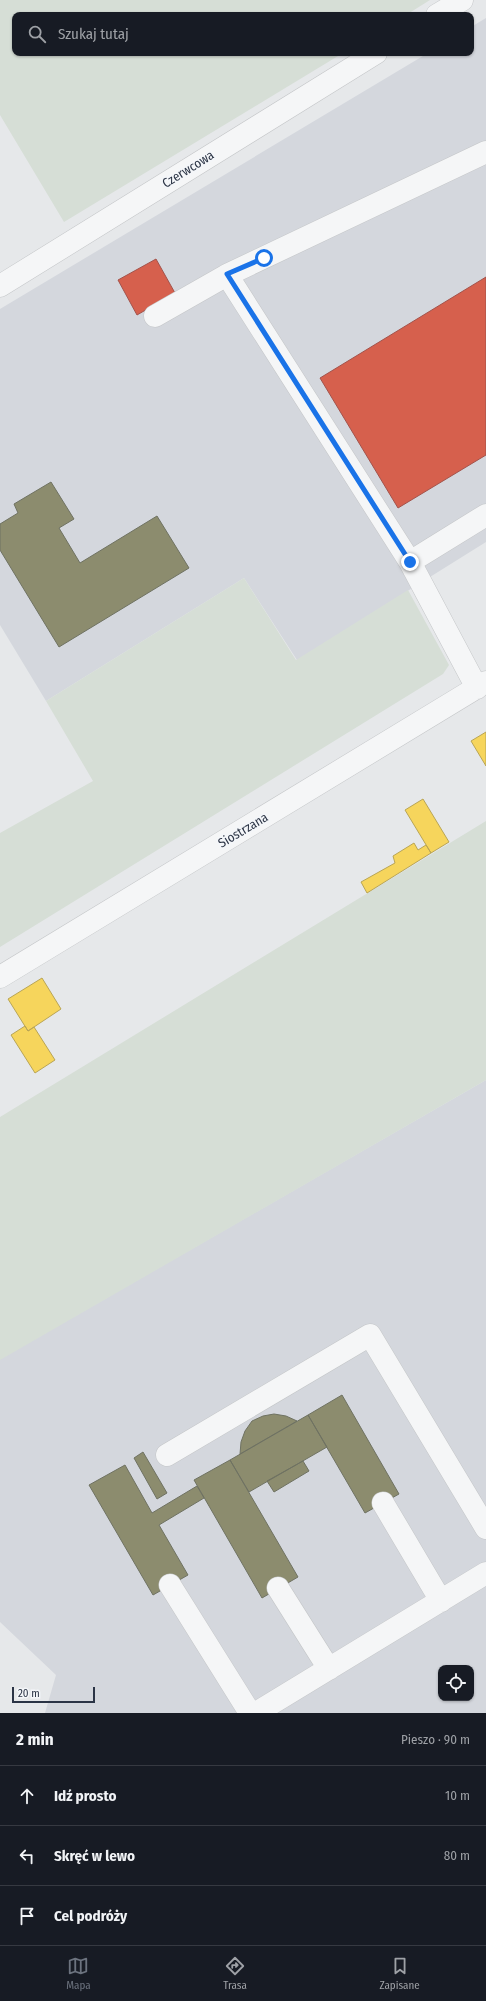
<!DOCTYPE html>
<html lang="pl">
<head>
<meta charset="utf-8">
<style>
  body { margin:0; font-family:"Fira Sans Condensed",sans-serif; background:#20242c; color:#f1f3f6 }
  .controls { position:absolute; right:12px; bottom:12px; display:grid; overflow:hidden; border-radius:8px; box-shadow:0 1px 3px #0004 }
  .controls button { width:36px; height:36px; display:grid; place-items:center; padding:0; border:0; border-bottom:1px solid #363941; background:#171b24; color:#f1f3f6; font:20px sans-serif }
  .scale { position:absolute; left:12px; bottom:10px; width:83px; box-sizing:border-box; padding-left:4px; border:2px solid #2b3445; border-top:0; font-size:11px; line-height:14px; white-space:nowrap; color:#2b3445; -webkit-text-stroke:3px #f4f6f9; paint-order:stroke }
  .stop { position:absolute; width:12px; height:12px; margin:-9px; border:3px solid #1a73e8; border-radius:50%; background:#fff }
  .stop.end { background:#1a73e8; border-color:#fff; box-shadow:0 1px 4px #0008 }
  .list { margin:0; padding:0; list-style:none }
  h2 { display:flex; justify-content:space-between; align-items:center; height:52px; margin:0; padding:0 16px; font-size:17px }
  h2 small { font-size:13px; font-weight:400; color:#9ea1a6 }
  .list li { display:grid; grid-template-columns:26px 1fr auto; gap:12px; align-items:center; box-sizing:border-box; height:60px; padding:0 16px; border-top:1px solid #363941 }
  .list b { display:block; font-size:15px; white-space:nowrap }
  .list em { font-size:13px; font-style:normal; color:#9ea1a6 }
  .icon { flex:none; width:22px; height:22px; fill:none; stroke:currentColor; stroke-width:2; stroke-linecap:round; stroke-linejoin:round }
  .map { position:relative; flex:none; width:486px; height:1713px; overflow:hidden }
  .search { position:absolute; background:#171b24; box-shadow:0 1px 3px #0004; left:12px; right:12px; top:12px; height:44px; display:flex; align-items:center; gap:10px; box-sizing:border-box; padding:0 14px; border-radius:8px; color:#9ea1a6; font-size:15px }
  .sheet { height:232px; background:#171b24 }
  nav { display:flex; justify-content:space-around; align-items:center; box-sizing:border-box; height:56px; border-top:1px solid #363941; background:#171b24; font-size:11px; color:#9ea1a6 }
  nav a { display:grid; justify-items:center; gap:2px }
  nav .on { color:#6c737f }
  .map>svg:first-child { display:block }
  .built { fill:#d4d7dd; fill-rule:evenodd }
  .green { fill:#d6ded6 }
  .homes { fill:#f6d55c; stroke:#b9a555 }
  .shops { fill:#d6604d; stroke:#a3534b }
  .industry { fill:#8c8c6e; stroke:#6f7262 }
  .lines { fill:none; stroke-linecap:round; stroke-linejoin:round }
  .minor-casing { stroke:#c4c6c8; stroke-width:23 }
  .minor { stroke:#f5f6f7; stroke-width:22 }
  .route { stroke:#1a73e8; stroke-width:5 }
  .labels { text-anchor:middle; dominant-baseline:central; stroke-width:4; stroke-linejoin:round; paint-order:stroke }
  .street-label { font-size:13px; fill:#2b3445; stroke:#f4f6f9 }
</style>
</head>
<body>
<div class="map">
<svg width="486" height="1713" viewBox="0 0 486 1713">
  <rect width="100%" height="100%" fill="#e6e8ea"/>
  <path class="built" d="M486,18v524l-189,118 -53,-82 -198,123 -46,-76v-316l428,-256h43v-26z
    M486,1080v633h-441l11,-38 -56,-53v-263zM441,1668h30v30h-30z"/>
  <path class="green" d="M0,0h430l-24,15h-391v38h328l-279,169 -64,-107z
    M244,578l52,82 112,-70 41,75 -6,9 -443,273v-114l93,-52 -47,-80z
    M486,821v259l-486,280v-243z"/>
  <path class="homes" d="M486,732v34l-15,-25z
    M423,799l26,43 -18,11 -26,-43z
    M414,843l4,7 8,-5 5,8 -64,40 -6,-11 34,-19 -2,-7z
    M42,978l19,31 -33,22 -20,-32z
    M25,1026l3,5 6,-4 21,33 -20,13 -24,-38z"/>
  <path class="shops" d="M156,259l19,34 -38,22 -19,-35z
    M486,277v178l-88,53 -78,-130z"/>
  <path class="industry" d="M51,482l23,37 -15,9 21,35 77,-47 32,52 -130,79 -59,-97v-26l18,-11 -4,-9z
    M342,1395l57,99 -34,19 -57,-98z
    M274,1414l12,2 11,5 -57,33 1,-12 4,-11 7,-10 11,-5z
    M308,1415l19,32 -78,45 -19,-32z
    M143,1452l24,41 -10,6 -23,-41z
    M230,1460l68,117 -36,21 -68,-118z
    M303,1461l6,10 -35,21 -7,-11z
    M125,1465l27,48 45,-27 7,12 -45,27 29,50 -35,20 -64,-110z"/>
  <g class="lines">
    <g class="minor-casing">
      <path id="minor" d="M437,15l25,-15
        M227,275l259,-123
        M0,286l376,-233
        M155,316l72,-41 183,287 76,-47
        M410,562l67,126
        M0,977l486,-295
        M167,1455l203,-120 116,193
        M383,1503l58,98
        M170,1585l80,128
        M278,1588l51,81
        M256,1713l230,-140"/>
    </g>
    <use href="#minor" class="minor"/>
  </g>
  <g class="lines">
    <path class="route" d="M264,258l-37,16 183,288"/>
  </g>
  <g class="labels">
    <g class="street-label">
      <text transform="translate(188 169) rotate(-32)">Czerwcowa</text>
      <text transform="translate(243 830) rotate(-31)">Siostrzana</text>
    </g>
  </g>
</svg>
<div class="controls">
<button><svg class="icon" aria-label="locate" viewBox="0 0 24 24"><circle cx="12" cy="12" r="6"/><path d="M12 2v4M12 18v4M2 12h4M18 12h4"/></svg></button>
</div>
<div class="scale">20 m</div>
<div class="stop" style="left:264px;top:258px"></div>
<div class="stop end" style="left:410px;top:562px"></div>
<div class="search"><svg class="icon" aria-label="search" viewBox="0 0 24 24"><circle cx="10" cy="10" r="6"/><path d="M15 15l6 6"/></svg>Szukaj tutaj</div>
</div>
<section class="sheet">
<h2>2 min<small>Pieszo · 90 m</small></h2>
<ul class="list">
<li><svg class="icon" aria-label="ahead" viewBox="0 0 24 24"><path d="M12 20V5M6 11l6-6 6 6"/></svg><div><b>Idź prosto</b></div><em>10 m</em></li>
<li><svg class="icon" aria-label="left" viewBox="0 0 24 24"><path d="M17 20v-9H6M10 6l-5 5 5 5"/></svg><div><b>Skręć w lewo</b></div><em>80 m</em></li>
<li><svg class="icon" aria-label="arrive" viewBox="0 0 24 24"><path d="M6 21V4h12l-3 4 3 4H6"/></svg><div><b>Cel podróży</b></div></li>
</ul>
</section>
<nav>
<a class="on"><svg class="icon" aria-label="map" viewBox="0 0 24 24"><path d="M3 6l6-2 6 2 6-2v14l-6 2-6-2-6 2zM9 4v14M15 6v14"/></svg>Mapa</a>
<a><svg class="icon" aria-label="directions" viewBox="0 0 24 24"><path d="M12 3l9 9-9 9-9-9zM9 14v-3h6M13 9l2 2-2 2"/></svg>Trasa</a>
<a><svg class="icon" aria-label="saved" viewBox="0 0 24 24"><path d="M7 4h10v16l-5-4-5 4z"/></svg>Zapisane</a>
</nav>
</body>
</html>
